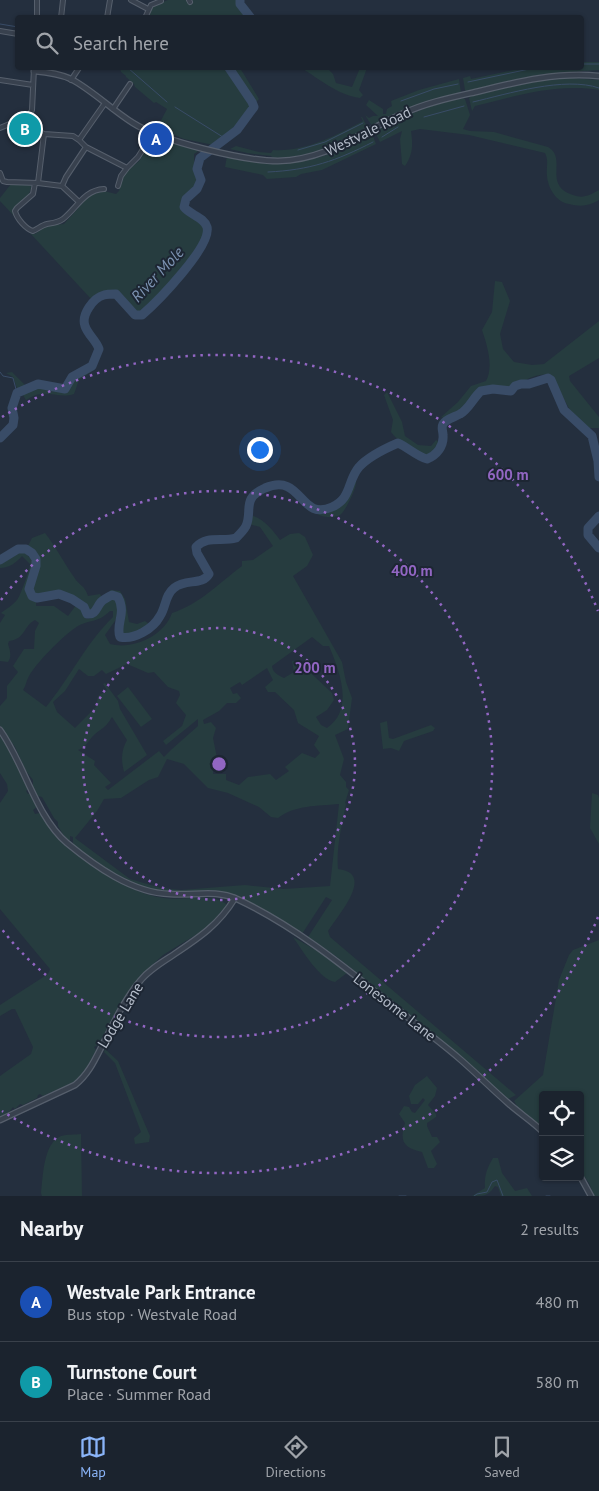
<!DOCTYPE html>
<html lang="en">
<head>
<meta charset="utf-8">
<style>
  body { margin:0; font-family:"PT Sans",sans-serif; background:#242b36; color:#f1f3f6 }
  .controls { position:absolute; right:15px; bottom:15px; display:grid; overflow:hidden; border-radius:5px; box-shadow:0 1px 4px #0004 }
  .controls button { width:45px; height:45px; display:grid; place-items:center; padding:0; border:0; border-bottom:1px solid #39404a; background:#1b232e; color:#f1f3f6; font:25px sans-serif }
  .you { position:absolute; left:259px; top:449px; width:18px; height:18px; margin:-12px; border:4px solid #fff; border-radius:50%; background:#1a73e8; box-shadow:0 0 0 8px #1a73e833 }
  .badge { display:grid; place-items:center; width:32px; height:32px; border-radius:50%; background:#8ab4f8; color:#fff; font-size:16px; font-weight:700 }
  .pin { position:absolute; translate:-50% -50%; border:2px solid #fff; box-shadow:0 1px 5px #0006 }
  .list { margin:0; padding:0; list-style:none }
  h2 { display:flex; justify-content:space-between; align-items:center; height:65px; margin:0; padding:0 20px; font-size:21px }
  h2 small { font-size:16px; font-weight:400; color:#a0a4aa }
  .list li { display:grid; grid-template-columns:32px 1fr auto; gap:15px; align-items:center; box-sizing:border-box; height:80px; padding:0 20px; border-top:1px solid #39404a }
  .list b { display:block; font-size:19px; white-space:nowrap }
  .list p { margin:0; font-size:16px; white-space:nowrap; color:#a0a4aa }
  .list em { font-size:16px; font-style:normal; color:#a0a4aa }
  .icon { flex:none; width:28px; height:28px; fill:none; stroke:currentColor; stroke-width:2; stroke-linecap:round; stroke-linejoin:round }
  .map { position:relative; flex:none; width:599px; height:1196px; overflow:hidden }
  .search { position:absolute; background:#1b232e; box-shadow:0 1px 4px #0004; left:15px; right:15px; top:15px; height:55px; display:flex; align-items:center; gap:12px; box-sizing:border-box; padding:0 18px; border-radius:5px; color:#a0a4aa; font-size:19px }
  .sheet { height:225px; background:#1b232e }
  nav { display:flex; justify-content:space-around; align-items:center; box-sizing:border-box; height:70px; border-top:1px solid #39404a; background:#1b232e; font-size:14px; color:#a0a4aa }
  nav a { display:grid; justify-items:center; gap:2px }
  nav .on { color:#8ab4f8 }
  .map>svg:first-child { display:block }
  .green { fill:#263c3f; fill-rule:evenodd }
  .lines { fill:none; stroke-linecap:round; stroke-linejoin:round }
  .stream { stroke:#394c67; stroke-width:1 }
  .river { stroke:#394c67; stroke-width:9 }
  .minor-casing { stroke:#565f6c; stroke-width:6 }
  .tertiary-casing { stroke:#565f6c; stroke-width:7 }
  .minor { stroke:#38414e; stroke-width:4 }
  .tertiary { stroke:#38414e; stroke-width:4.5 }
  .ring { fill:none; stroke:#9266c3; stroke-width:2.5; stroke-dasharray:2.5 5 }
  .labels { text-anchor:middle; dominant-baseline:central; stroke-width:4; stroke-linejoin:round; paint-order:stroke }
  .street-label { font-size:15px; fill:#b4bcc9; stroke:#1d2633 }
  .water-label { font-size:16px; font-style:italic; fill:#7c92b1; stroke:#1d2633 }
  .centre { fill:#9266c3; stroke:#1d2633; stroke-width:2.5 }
  .ring-label { font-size:15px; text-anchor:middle; font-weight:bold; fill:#9266c3; stroke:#1d2633; stroke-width:4; stroke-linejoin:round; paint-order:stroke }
</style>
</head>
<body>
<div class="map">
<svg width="599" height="1196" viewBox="0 0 599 1196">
  <rect width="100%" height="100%" fill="#242f3e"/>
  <path class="green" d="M168,0h20l2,4 2,-1 -1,-3h46c1,7 10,10 10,17l-99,1 5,-12z
    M582,62h17v8l-56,4 -76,17 -2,-1 -2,-12 7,-2 1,3 52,-11h59z
    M120,68h105l25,38c-9,16 -22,27 -36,39l-30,-6 -27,-11 10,-19 -11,-7 -2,1 -19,-16 -1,-3 -8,-7v-1l-5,-4z
    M232,68h8l19,31 -3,3 -21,-27z
    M301,68h26l6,6 3,9 16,4 8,-19h7l-8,22 4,5 -3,3c-23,-3 -40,-19 -59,-30z
    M571,78l28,2v10c-42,-7 -84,6 -124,16l-3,5 -3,-13 2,-2 65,-15z
    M459,79l2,14 -53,15 -34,18h-2l-7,-11 4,3 4,-2h5l-12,-11 3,-5 14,9v5h3l1,-5 5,-3 -1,-5 28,-11z
    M462,98l3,1 5,16 -7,14 7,2 24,1 54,15c20,11 -6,38 25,48 10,4 17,0 26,-5v10c-10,6 -18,7 -30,4 -13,-2 -21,-16 -22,-28 -1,-9 2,-15 -2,-23l-76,-18 -49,-6 -9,2c2,14 2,23 -6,35l-3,-2 -2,-25 2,-8 -22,11 -4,-8v-3c27,-15 56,-27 86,-33z
    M361,117h1l6,11v2c-32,17 -59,27 -95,28l-2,-2 -24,-3 -17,-4 6,-3 23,6 12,1 2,-3c32,2 62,-14 90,-29z
    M370,135l3,1 3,8 -54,26 -21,4 -5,3 -29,2 -4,-4 -38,-8 2,-11c58,13 91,8 143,-21z
    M157,138l43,12 -6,4v11l3,19 -14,14 -3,9c5,10 17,12 24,19 0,9 -3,18 -8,26 -4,5 -9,9 -13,14 -12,14 -28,40 -46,47l-9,-8 -6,-11c-11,-4 -23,-4 -30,6l-62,-67 5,1 11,-8 18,-2 25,-28 8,-4 7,-1 12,3 3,-3 2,-10 5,-9 13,-11 8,-13 5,2z
    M11,184h15l5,2c0,14 -17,16 -17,30l-14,-15v-3z
    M495,281l7,1 8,19 -10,33 3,15 11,13 18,3 12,-1 55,-43v37l-30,18 1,5 29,36v11h-13l-15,-16 -20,-37c-18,-3 -27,8 -42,12 -8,2 -16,0 -24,-1l-9,6 -11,17 -19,10 -5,-2 17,-15 13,-16 15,-5c8,-15 1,-36 -4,-51l10,-18z
    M89,370l2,2 -12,8 -5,14c-12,4 -21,-1 -33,0 -5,0 -10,3 -15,6l-3,-5 -4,-1 -6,-17 -7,-4 6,-1 13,13 13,-4 -8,6 2,4 11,-5 21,6 4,-2 5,-9z
    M387,392l15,30 3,14 13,9 13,1 5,-6 3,2 -3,8 -10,6c-8,-3 -11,-8 -18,-12 -9,-5 -10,-3 -17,-12l2,-12 -9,-25z
    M356,480c2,6 -11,32 -16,35 -7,4 -22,2 -27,-4 25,1 34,-9 43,-31z
    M250,515c13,3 22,14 30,25l10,-6 9,-1 6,4 8,18 -6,11 -14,10 49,86 4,20 6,16 -4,31 -13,6 9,24 -4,16 6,7v5l3,3 -4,13 1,1c-4,21 -10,43 -8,65 38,4 0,46 -10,62l2,6 186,158 -8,4 -46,-41 -125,-101 -29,-20 24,-37 -6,-3 -24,37 -65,-39 -24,-4 -45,2 -29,-7 -31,-16 -33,-23 -2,-4v-6l-3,-1v4l-3,1 -9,-15v-4l-4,-4 -12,-21 -4,-1 -5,-9v-7l-7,-9 -11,-24 -15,-21v-20l7,-8v-12l11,-14 -5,-6 11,-17h10l1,-18 4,-8 -4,-3c-12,6 -9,19 -26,21l-1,3c2,6 4,13 0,18l-8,-1v-38l5,-8 -4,-2c5,-4 12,-8 16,-13 3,-3 13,-31 13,-36l-8,-8c-6,7 -13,12 -22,12v-10l3,3c7,-2 12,-9 20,-10l10,10v12l-5,14 1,10 7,4v5h18l14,10 9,-12 6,7 -1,3 5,5c14,-2 13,-17 26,-22l5,3 3,13 -3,6 -1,-1 -12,17 5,9c23,6 54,-8 62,-31 28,-9 47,-30 70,-47v-5l11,-1 20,-14 -13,-19 -11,-3zM110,611h3v6c-27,26 -43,61 -67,90l-23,-17c3,-4 3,-9 6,-14 9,-15 32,-38 46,-48 12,-9 22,-4 35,-17zM312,637l11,9h6c10,24 26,63 -2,82l-6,-3 -5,-8 11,-7 7,-10 -2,-7 -33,-31 -7,-1 2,11 -10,6c-6,-3 -11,-5 -12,-12zM127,664l21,9 6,-1 14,15 11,4 1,4 -4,8 10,12 -4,11 -19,15 3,4 32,-26v7l-26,23 -8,8 -5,-6 -51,39 -3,-3 6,-4 -17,-18 1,-4 -17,-11c7,-2 9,-7 14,-13 9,-9 13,-8 20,-20l15,23c-6,11 -6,20 -3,32l23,-17 -27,-46 -2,-8 -13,-18 -2,1 4,6 -9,6 -2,11 -21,21 -18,-16 -4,-10 12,-11 14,-22 9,7h6l8,-6 4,4zM267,668l6,12 -8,7 3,5h7l19,18 4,13 21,13 -5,9 6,8 -5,5 -13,-5 -17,14 4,4 -13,9 -6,-6 -22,3 -9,8 -13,-5v-6h-13v-11l4,-5 -4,-20 3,-10 -5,-6 -7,2 -1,-4 16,-9 8,-8h9l5,-5 -4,-5 -4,1 -3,-6 10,-6 2,3zM167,759l17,5 24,24 20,5 31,14 12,10 7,1c17,-13 39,-12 61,-14l-9,82 -46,3 -39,-4 -64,5 -20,-2 -31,-9 -55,-41 22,-27 7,-12 17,-1 28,-18 9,-3z
    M45,533c11,14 19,30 29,44 5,9 10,7 14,19l12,-2 2,4 -6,9 -6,3c-5,-7 -21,-17 -30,-19 -9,-2 -17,6 -27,2 -3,-22 18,-24 -5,-47l4,-8z
    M110,590l10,1 5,8 4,23 8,2 8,-3 4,3 -15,10 -9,1 -4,-3c3,-17 4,-23 -2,-39h-8z
    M128,687l24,32 -11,8 -24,-31z
    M387,721l2,17 4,1 38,-14 4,3 -2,3 -29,10 -5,10 -8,-3 -8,1 -3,-26z
    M0,736c12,16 20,34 28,53l-2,2 2,3 2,-1 7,14 -4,3 2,4 5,-1 25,32 19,13v2c6,3 11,7 17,10 20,13 39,25 63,28 17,3 51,-6 63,7l-20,23 -44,27 -24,22 -15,21 -26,47 -4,2 2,3 -9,17 -11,14 -33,15 -3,-2 -2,1 -1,3 -14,7 -3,-1 -5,5 -2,-2 -3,4 -10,6v-41l31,-22 2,-7 -18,-38h-3l-12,7v-11l48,-31 2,-5 -50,-60v-106l8,-12 -1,-7 -7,-11z
    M592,793l6,2 1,3v46l-9,-16z
    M293,937l28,16 26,20 -12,9c-15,-2 -33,-32 -42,-45z
    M599,940v256h-5l-5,-13 -9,-12v-76h-37v33l-24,-19 -5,-8 29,-26 16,-95 10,-25 4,-5z
    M105,1049l13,12 32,75 -1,6 -14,2 -1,-6 7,-6 -26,-69 -11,-11z
    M427,1076l10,12 -2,8 -7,9 8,9v3l-9,6v3l5,11h5l3,5 -9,9 6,13 -3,4h-6l-6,-16c-18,-4 -23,-10 -17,-29l-6,-9 5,-8 5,1 3,5 3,1 10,-13 -2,-2 -5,6h-7l-2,-8 6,-11z
    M81,1134l1,62h-40l-1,-3c2,-15 2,-50 20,-57 6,-2 14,-1 20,-2z
    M493,1158h5l4,15 13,18 12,-3 5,8h-31l-3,-9 -3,-1c-7,10 -10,10 -23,10l13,-8c-1,-12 2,-20 8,-30z"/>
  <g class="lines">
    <path class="stream" d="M0,24l18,3
      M582,64h17
      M128,68l39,34
      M468,82l66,-14
      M401,101l33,-12 24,-5
      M473,102c34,-8 92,-26 126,-14
      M175,107l51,32
      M424,117l40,-11
      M382,137l16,-10
      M298,150l27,-8 38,-19
      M268,172c42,-2 68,-11 105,-30
      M0,372l3,4 10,2 4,15
      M399,1196h7
      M474,1196l3,-2 10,-2 5,-10 5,-2 6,16
      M546,1196h4"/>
    <path class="river" d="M240,0v4l11,14
      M0,438l13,-13 1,-7 -2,-10 5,-15 21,-9 27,5 7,-12 20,-11 7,-17c-3,-9 -11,-14 -14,-23 -4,-11 8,-28 19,-31 3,-1 8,-1 12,-1l19,21h7c15,-13 70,-69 65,-88 -3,-10 -17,-12 -23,-20l2,-8 11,-10 4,-9 -4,-11 3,-11 37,-28 17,-23 -2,-5 -23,-34
      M599,516l-11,12v7l11,13
      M0,560l18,-11h8l6,4 4,6v7l-7,23 3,7 5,2 22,-4 13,5 12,8 3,7c9,1 9,-6 14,-12 3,-3 7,-5 11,-7l6,2c9,17 -3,27 2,40 14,3 33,-8 40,-21 6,-9 5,-21 14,-28 12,-10 28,-2 35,-14l-12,-21 -1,-6c11,-12 26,-5 40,-9 3,-3 8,-8 10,-12 7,-16 -5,-27 19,-38 38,-16 34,34 67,19 20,-9 15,-26 27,-40 10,-11 25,-18 39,-24 11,5 18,13 29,16 10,-4 17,-13 16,-24 0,-4 -2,-7 0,-11 3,-5 12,-7 17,-10 9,-5 13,-16 21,-23l12,-2 18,2 4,-5 6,-2h8l19,-6 3,2 13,30 28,26 6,25 1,16"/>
    <g class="minor-casing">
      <path id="minor" d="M131,0l17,9
        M189,0l1,2
        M37,18v-18
        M61,18l2,-18
        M107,18l3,-18
        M145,18l6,-13 10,-4
        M0,31l18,3
        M0,80l33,5
        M71,80l8,-12
        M113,109l17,-25
        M29,116l9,15 6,3 29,2 6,4 7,7 41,21 -6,8 -3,10
        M0,128l29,-12 3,-6 2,-42
        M79,140l26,-37
        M127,168l11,-11 7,-11
        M0,173l3,8 4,1 31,1 24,3 17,16
        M35,183l-2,11 -16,14 -2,3c2,8 11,18 18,20 5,-2 9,-6 14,-7 6,-1 10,-1 16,-5 14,-11 21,-29 41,-30
        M38,183l6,-49
        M62,186l4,-9 20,-30"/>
    </g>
    <g class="tertiary-casing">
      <path id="tertiary" d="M34,71c12,1 26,3 37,8 21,11 41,31 62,44 28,18 111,38 145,38 49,-1 83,-29 126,-48 24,-11 50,-16 76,-22 40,-10 78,-19 119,-15
        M0,730c24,33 36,87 67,113 28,23 65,50 103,51 23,2 45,-5 67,5 62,29 115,74 168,116 18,15 38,29 56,45 16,14 31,29 47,43 11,10 24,18 35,29
        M0,1120l75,-35c15,-12 21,-28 30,-45 10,-20 20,-41 35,-59 8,-10 19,-17 30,-24 27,-18 48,-31 65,-59
        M580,1176l11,20"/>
    </g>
    <use href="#minor" class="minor"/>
    <use href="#tertiary" class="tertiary"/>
  </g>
  <g class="ring">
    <circle cx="219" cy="764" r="136"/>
    <path d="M1 600A273 273 0 1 1 1 928"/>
    <path d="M598 917A409 409 0 0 1 2 1111M2 417A409 409 0 0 1 598 611"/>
  </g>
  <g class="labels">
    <g class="street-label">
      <text transform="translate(368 131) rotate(-26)">Westvale Road</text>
      <text transform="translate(395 1007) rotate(38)">Lonesome Lane</text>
      <text transform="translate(120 1015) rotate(-59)">Lodge Lane</text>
    </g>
    <g class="water-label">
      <text transform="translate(157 274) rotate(-47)">River Mole</text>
    </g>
  </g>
  <circle cx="219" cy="764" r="8" class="centre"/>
  <g class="ring-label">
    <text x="508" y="480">600 m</text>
    <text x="412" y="576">400 m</text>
    <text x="315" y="673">200 m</text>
  </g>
</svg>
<div class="controls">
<button><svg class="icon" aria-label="locate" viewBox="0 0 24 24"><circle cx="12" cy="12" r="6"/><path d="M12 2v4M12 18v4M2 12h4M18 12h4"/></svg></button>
<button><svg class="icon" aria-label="layers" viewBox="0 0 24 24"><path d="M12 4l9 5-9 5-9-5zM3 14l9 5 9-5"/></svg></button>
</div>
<div class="you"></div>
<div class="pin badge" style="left:156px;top:139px;background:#1a4fb4">A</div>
<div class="pin badge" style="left:25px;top:129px;background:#0f9aa8">B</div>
<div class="search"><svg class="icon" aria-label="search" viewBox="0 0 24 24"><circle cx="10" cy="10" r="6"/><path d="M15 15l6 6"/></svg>Search here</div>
</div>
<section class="sheet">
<h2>Nearby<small>2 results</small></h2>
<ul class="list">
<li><span class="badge" style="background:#1a4fb4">A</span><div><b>Westvale Park Entrance</b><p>Bus stop · Westvale Road</p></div><em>480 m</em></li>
<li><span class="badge" style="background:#0f9aa8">B</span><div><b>Turnstone Court</b><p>Place · Summer Road</p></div><em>580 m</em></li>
</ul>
</section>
<nav>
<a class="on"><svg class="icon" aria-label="map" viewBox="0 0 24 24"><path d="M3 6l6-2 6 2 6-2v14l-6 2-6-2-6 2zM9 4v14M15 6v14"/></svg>Map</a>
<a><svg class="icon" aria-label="directions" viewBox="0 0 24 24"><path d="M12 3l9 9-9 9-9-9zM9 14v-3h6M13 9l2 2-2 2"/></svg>Directions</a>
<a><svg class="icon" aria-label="saved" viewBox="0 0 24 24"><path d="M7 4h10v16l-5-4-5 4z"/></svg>Saved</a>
</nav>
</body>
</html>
